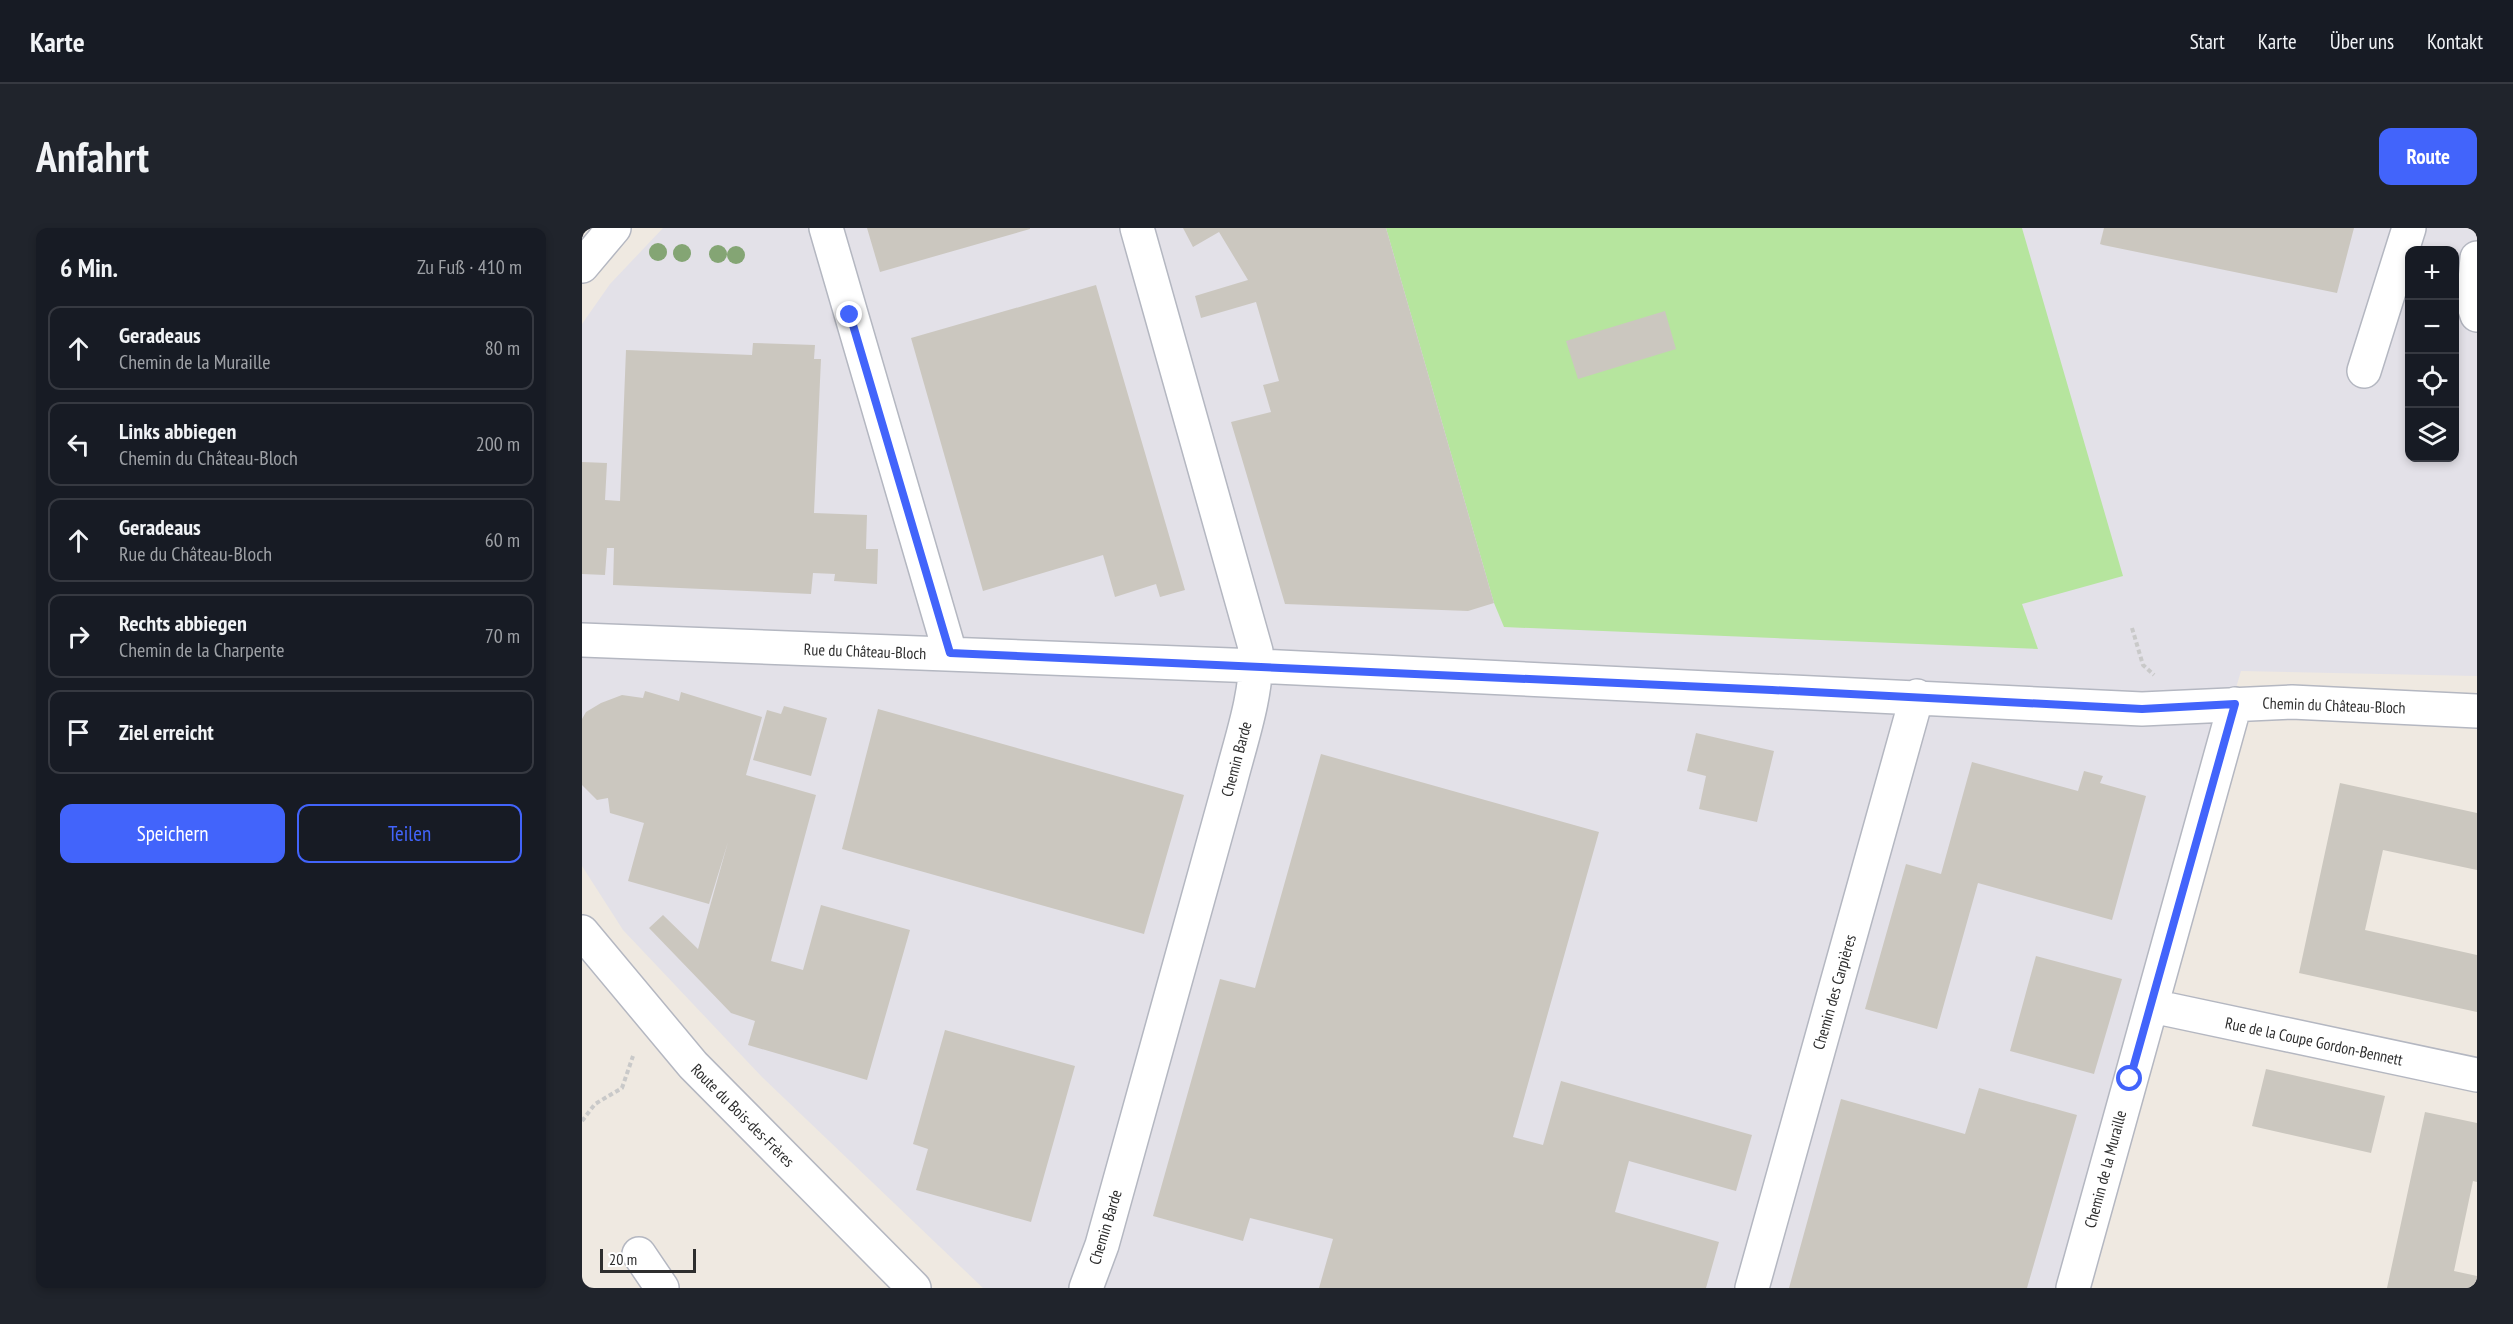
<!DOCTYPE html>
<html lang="de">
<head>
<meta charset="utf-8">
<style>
  body { margin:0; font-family:"PT Sans Narrow",sans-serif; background:#20242c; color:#f1f3f6 }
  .controls { position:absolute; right:18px; top:18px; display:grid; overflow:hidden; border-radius:12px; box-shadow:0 3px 9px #0003 }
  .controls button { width:54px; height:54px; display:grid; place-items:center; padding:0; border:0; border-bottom:2px solid #363941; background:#171b24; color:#f1f3f6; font:30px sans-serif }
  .scale { position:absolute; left:18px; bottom:15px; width:96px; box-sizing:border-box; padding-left:6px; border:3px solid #2e2e2e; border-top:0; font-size:16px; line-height:21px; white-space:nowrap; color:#2e2e2e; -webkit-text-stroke:4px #fff; paint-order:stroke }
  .stop { position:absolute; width:18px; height:18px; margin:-14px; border:4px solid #4264fb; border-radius:50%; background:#fff }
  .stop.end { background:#4264fb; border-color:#fff; box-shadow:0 2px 6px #0008 }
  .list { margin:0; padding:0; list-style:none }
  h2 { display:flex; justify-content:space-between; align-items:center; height:78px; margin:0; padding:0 24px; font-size:26px }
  h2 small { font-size:20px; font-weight:400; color:#9ea1a6 }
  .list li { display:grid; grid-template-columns:39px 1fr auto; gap:18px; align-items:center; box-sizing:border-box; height:84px; margin:0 12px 12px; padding:0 12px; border:2px solid #363941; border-radius:12px }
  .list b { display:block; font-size:22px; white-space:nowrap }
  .list p { margin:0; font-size:20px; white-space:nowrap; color:#9ea1a6 }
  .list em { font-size:20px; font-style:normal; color:#9ea1a6 }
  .actions { display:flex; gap:12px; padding:18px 24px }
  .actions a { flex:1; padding:14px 0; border:2px solid #4264fb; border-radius:12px; text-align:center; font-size:21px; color:#4264fb }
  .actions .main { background:#4264fb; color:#fff }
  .icon { flex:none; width:33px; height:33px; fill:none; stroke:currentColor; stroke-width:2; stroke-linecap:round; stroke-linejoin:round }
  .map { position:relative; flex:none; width:1895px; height:1060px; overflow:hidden; border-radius:12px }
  header { display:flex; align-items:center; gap:36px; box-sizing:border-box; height:84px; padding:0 30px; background:#171b24; border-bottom:2px solid #363941 }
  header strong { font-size:28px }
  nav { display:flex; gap:33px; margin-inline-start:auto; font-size:21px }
  .intro { display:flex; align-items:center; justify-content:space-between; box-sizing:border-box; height:144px; padding:0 36px }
  h1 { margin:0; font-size:42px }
  .button { padding:15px 27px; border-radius:12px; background:#4264fb; color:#fff; font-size:21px; font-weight:700 }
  main { display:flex; gap:36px; padding:0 36px }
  aside { flex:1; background:#171b24; border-radius:12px; box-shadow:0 3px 9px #0003 }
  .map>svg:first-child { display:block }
  .industrial { fill:#e3e1e8; fill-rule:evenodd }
  .green { fill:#b6e59e }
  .building { fill:#cbc7bf }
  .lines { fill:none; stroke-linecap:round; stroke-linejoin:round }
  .minor-casing { stroke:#b4b7c1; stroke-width:36 }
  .path { stroke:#c9c9c9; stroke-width:4; stroke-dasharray:4.5 3; stroke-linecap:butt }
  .minor { stroke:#fff; stroke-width:33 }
  .tree { fill:#84a574 }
  .route { stroke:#4264fb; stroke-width:8 }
  .labels { text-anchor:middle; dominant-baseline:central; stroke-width:5; stroke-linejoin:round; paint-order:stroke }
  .street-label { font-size:16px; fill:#2e2e2e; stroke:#fff }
</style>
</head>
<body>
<header>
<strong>Karte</strong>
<nav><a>Start</a><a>Karte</a><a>Über uns</a><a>Kontakt</a></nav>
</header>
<div class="intro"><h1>Anfahrt</h1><a class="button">Route</a></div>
<main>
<aside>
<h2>6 Min.<small>Zu Fuß · 410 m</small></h2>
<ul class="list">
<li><svg class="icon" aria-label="ahead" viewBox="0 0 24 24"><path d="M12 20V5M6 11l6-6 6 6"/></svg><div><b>Geradeaus</b><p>Chemin de la Muraille</p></div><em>80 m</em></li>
<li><svg class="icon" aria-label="left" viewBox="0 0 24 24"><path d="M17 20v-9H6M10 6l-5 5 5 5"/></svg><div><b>Links abbiegen</b><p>Chemin du Château-Bloch</p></div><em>200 m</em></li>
<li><svg class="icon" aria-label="ahead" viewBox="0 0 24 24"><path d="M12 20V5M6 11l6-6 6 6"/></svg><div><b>Geradeaus</b><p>Rue du Château-Bloch</p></div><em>60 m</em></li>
<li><svg class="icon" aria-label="right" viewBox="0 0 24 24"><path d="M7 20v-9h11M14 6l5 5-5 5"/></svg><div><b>Rechts abbiegen</b><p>Chemin de la Charpente</p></div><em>70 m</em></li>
<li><svg class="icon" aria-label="arrive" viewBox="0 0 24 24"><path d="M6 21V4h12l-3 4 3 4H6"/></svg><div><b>Ziel erreicht</b></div></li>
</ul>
<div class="actions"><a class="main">Speichern</a><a>Teilen</a></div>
</aside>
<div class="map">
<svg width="1895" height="1060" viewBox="0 0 1895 1060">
  <rect width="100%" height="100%" fill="#efe9e1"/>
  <path class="industrial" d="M81,0h1814v448l-236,-5 -185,617h-1073l-221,-211 -139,-147 -41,-64v-542l28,-40zM1828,22h44v208h-44z"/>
  <path class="green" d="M804,0h636l101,348 -101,28 16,45 -534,-22 -10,-24z"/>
  <path class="building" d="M285,0h163v1l-150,43z
    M601,0h203l108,375 -26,8 -183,-7 -54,-182 40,-10 -8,-27 16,-4 -23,-79 -55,16 -6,-22 53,-16 -29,-48 -26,15z
    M1522,0h250l-17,65 -234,-48 -3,-1z
    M514,57l89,305 -25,7 -4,-13 -41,13 -12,-42 -120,36 -72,-253z
    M1083,83l11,38 -98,30 -12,-38z
    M171,115l62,2 -1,14h7l-7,154 53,2 -1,34h12l-1,35 -43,-3 1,-7 -22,-1 -2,21 -198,-9 1,-37h-7l-2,27 -23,-1v-112l25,1 -2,37 15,1 6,-151 126,5z
    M63,463l34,10 2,-9 81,25 -16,58 70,20 -45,166 32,9 18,-65 89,25 -43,150 -119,-35 7,-24 -24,-8 -82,-85 14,-13 35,34 30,-107 -19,62 -81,-23 16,-58 -34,-10 -2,-15 -11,2 -15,-15v-66l4,-7 15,-9 21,-8 21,3z
    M202,478l43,12 -16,58 -58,-16 14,-50 14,4z
    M296,481l306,86 -40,139 -302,-85z
    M1114,505l78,18 -17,71 -58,-13 7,-33 -19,-5z
    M739,526l278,78 -86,305 30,8 18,-64 191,54 -16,56 -107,-30 -14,51 104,30 -13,46h-387l14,-49 -83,-21 -7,23 -90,-25 67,-237 35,9z
    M1390,534l106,29 6,-20 19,5 -3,7 46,13 -34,124 -134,-37 -41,146 -72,-20 41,-145 35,10z
    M1758,555l137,30v57l-94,-20 -18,80 112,25v57l-178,-39z
    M1454,728l86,23 -28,95 -84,-23z
    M363,802l130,36 -44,156 -115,-32 12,-41 -15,-5z
    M1684,841l119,27 -14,57 -119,-27z
    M1397,860l98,27 -50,173h-238l52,-189 124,35z
    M1843,884l52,11v59l-4,-1 -19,90 23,5v12h-90z"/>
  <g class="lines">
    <g class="minor-casing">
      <path id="minor" d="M244,0l124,425
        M1895,30l-4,45 4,12
        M0,38l32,-38
        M1782,143l45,-143
        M0,412l675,26 885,43 150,-7 185,9
        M0,704l111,133 221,223
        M1570,778l325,69
        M57,1026l23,34
        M504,1060l16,-43 128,-462c11,-43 27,-87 26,-132l-119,-423
        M1170,1060l165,-592
        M1491,1060l162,-584"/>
    </g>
    <path class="path" d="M1550,400l11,37 11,10
      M0,893l13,-17 27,-16 11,-32"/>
    <use href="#minor" class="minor"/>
  </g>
  <g class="tree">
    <circle cx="76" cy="24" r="9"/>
    <circle cx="100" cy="25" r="9"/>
    <circle cx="136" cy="26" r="9"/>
    <circle cx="154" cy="27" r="9"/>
  </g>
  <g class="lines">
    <path class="route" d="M268,87l100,338 822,37 370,19 93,-5 -105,375"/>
  </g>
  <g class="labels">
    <g class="street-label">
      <text transform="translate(283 423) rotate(2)">Rue du Château-Bloch</text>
      <text transform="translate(1752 477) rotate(2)">Chemin du Château-Bloch</text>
      <text transform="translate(654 531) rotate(-75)">Chemin Barde</text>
      <text transform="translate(1252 764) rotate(-74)">Chemin des Carpières</text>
      <text transform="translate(1732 813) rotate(12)">Rue de la Coupe Gordon-Bennett</text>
      <text transform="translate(161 887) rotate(45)">Route du Bois-des-Frères</text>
      <text transform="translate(1523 941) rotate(-75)">Chemin de la Muraille</text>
      <text transform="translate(523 999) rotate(-73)">Chemin Barde</text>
    </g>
  </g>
</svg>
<div class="controls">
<button>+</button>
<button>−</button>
<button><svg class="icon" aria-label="locate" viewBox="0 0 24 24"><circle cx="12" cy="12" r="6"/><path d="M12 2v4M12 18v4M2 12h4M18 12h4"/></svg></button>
<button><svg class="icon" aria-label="layers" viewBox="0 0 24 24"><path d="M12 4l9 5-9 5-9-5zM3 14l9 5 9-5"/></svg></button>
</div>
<div class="scale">20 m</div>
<div class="stop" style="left:1548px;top:851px"></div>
<div class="stop end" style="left:268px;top:87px"></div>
</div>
</main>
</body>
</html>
